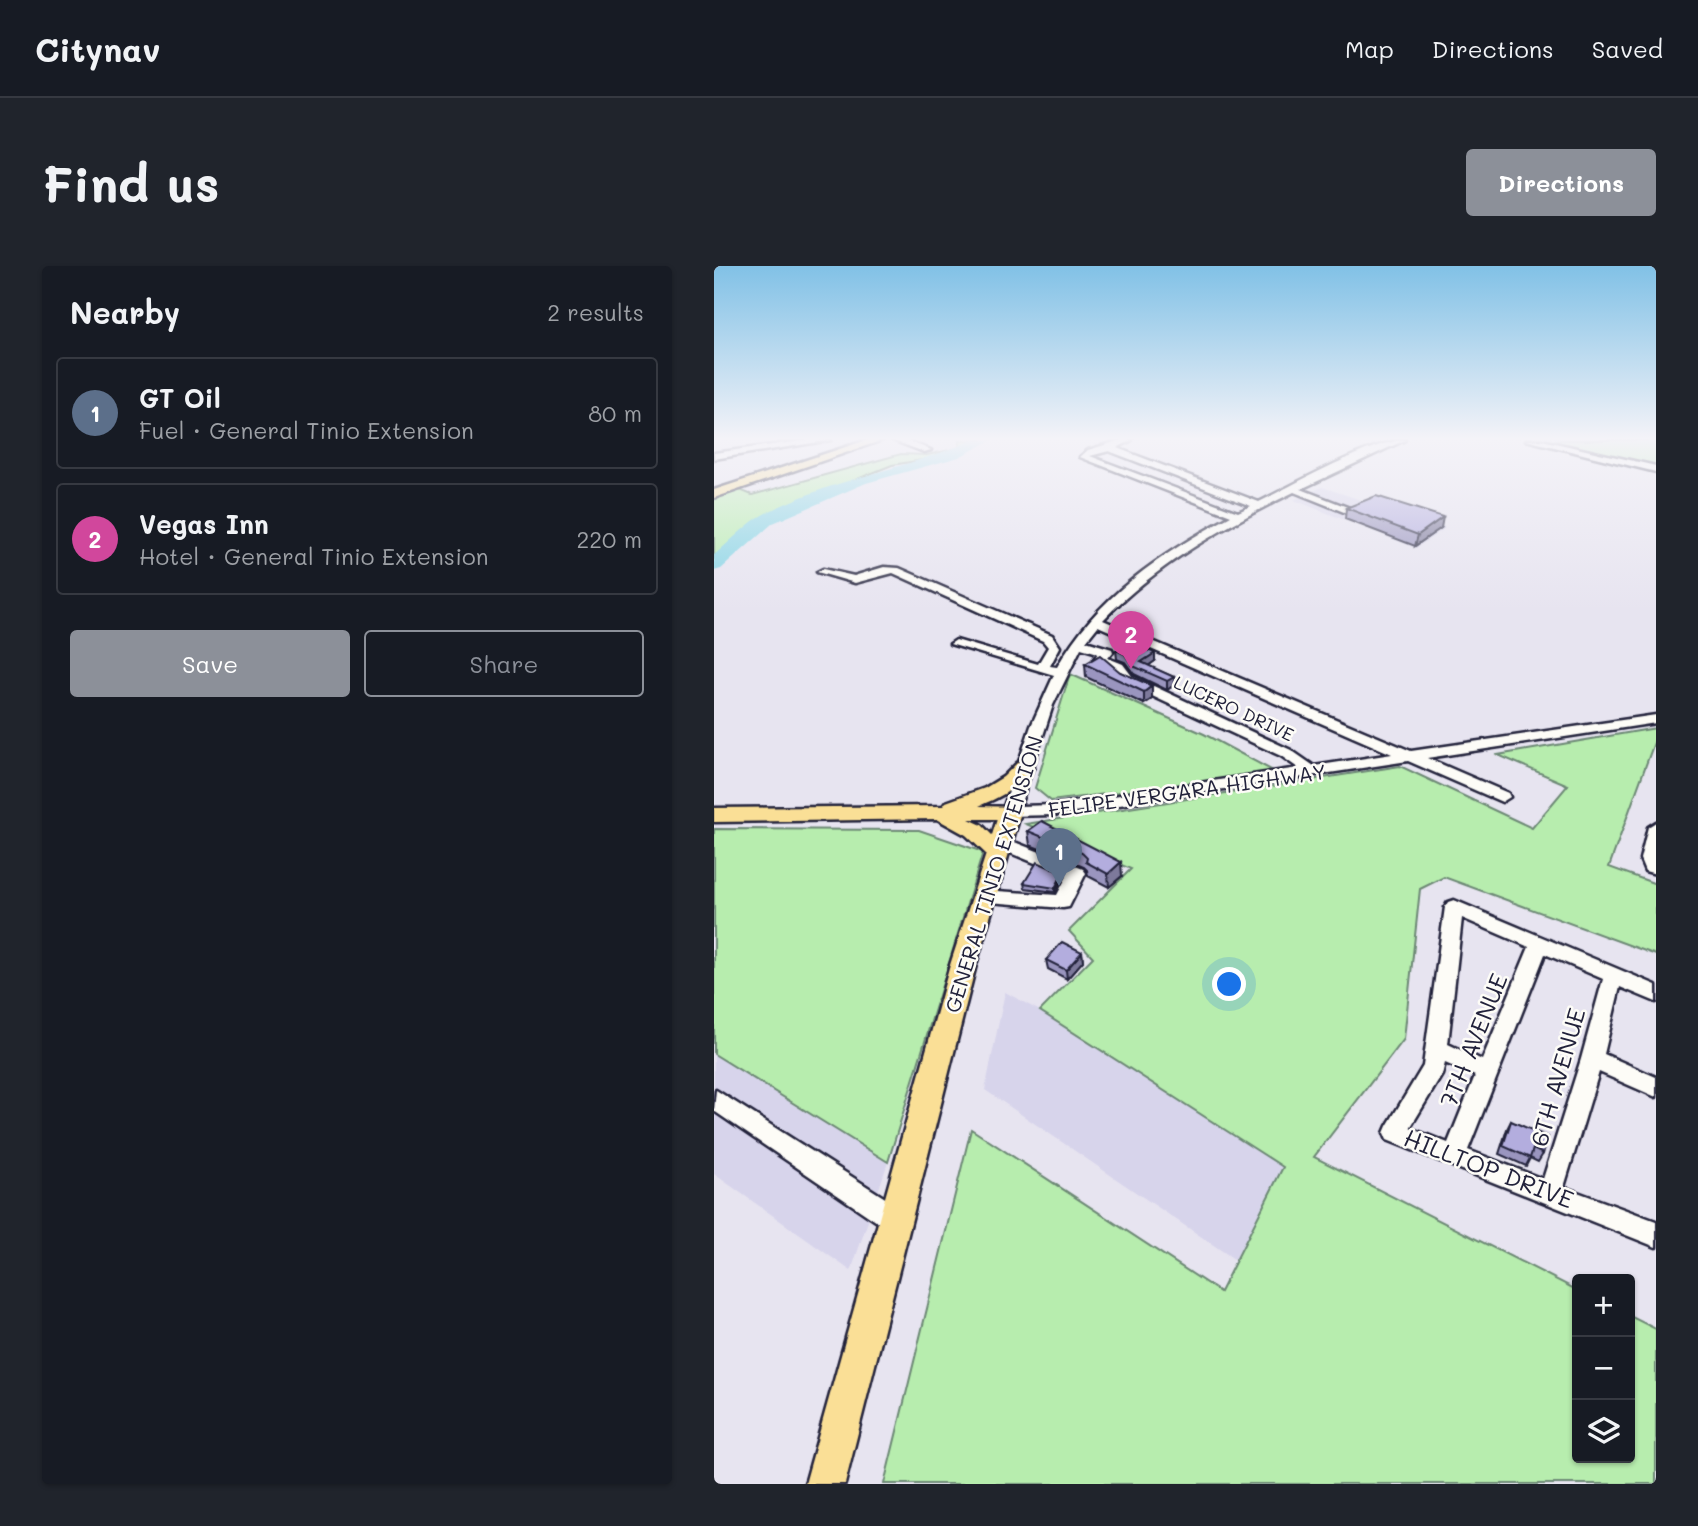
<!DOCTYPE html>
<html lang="en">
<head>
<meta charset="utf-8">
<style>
  body { margin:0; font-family:Mali,sans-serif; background:#20242c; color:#f1f3f6 }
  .controls { position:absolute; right:21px; bottom:21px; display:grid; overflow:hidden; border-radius:7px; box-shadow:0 2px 5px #0004 }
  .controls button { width:63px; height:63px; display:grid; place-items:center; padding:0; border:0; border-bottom:2px solid #363941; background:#171b24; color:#f1f3f6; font:35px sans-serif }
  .you { position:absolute; left:516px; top:719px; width:24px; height:24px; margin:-18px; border:5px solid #fff; border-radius:50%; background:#1a73e8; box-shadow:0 0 0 10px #1a73e833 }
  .badge { display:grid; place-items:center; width:46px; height:46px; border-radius:50%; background:#8c9099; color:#fff; font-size:23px; font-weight:700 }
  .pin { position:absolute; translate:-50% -58px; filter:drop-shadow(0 2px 4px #0008) }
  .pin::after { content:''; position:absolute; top:37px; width:24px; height:21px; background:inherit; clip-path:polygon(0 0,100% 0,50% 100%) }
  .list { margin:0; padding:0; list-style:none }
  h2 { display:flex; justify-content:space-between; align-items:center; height:91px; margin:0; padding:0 28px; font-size:30px }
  h2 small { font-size:23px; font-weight:400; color:#9ea1a6 }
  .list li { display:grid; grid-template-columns:46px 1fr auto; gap:21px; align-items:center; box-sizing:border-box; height:112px; margin:0 14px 14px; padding:0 14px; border:2px solid #363941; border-radius:7px }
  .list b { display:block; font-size:26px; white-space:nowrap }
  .list p { margin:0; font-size:23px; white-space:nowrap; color:#9ea1a6 }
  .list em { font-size:23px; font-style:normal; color:#9ea1a6 }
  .actions { display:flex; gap:14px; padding:21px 28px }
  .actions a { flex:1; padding:16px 0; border:2px solid #8c9099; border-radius:7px; text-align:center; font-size:24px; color:#8c9099 }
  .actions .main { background:#8c9099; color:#fff }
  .icon { flex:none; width:38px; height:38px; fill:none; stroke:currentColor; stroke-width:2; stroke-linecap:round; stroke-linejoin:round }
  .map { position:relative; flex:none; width:942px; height:1218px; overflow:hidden; border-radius:7px }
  header { display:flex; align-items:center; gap:42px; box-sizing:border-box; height:98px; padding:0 35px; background:#171b24; border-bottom:2px solid #363941 }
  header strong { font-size:33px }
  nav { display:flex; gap:38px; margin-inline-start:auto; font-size:24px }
  .intro { display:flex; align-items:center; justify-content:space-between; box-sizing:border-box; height:168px; padding:0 42px }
  h1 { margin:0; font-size:49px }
  .button { padding:18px 32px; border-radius:7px; background:#8c9099; color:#fff; font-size:24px; font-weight:700 }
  main { display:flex; gap:42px; padding:0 42px }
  aside { flex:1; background:#171b24; border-radius:7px; box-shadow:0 2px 5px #0004 }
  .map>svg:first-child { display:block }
  .built { fill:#d7d4eb }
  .green { fill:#b7edae; stroke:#6c8874; stroke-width:2 }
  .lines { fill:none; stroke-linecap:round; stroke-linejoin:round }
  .river { fill:#86d4e4; fill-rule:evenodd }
  .minor-casing { stroke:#22223b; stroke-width:5 }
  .major-casing { stroke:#22223b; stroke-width:5 }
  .minor { fill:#fdfcf7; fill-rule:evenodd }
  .major { fill:#fadf96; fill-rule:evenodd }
  .wall { fill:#9a95bf; stroke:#22223b; stroke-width:2 }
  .shaded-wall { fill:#7d799b; stroke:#22223b; stroke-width:2 }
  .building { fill:#b3adde; stroke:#22223b; stroke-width:2 }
  .labels { text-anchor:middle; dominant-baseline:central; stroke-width:5; stroke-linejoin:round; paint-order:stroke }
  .far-street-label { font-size:18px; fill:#22223b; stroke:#fdfcf7 }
  .street-label { font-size:21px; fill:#22223b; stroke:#fdfcf7 }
  .near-street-label { font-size:24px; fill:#22223b; stroke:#fdfcf7 }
</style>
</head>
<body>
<header>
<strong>Citynav</strong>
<nav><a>Map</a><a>Directions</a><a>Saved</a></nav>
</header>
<div class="intro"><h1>Find us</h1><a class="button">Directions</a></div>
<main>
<aside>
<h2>Nearby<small>2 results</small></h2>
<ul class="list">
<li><span class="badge" style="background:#5c6f8a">1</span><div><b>GT Oil</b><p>Fuel · General Tinio Extension</p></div><em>80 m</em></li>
<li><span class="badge" style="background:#d1479c">2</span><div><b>Vegas Inn</b><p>Hotel · General Tinio Extension</p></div><em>220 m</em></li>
</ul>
<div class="actions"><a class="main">Save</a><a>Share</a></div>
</aside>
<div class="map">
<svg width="942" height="1218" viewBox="0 0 942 1218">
  <rect width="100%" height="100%" fill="#e7e4f0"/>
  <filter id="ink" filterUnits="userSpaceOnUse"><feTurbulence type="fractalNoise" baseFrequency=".0143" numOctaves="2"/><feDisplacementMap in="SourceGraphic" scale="14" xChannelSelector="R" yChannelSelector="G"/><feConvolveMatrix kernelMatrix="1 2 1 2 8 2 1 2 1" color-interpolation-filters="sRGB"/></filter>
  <g filter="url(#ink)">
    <path class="built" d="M608,221l123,41 -29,20 -122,-48z
      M291,726l35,19 243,156 -46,94 -252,-171z
      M0,788l174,108 -37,109 -137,-97z"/>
    <path class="green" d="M268,174l-41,17 -49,8 -89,36 -44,19 -45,38v-60l26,-8 12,5 149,-41 26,1 32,-7 1,-7z
      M841,174h101v28l-106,-25z
      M356,408l134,60 71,38 -224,29 -16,-13z
      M942,462v9l-47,130 47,17v71l-212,-78 -24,12 -16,150 -90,118 263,133v168h53v-142l26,13v155h-772l87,-355 249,163 63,-125 -243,-156 53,-54 -24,-26 62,-62 -105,-45 374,-58 132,62 36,-43 -70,-30z
      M0,563l205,1 64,22 -95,310 -174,-108z"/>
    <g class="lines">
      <path class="river" d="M259,174h19l-33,17 -93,26 -93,40 -52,46 -7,2v-16c16,-13 32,-31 50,-41 66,-35 141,-44 209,-74z"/>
      <g class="minor-casing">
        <path id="minor" d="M94,174h23l-117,19v-6z
          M178,174h13l26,10 -7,2z
          M407,174h11l-15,8 142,54c32,-16 114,-62 146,-62l-104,49 54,21v4h-6l-55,-22c-70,35 -136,71 -191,128l308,131 245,-36v8l-229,35 81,35 2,4 -8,5 -94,-41 -354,54 -50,1 -2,-4 29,-86 23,-51 -104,-31 6,-4 82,24 10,-17 -5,-6 -150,-68 -38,10 -38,-11 6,-3 31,7 30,-9 15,1 153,67 8,12 -10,19 7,1c39,-70 104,-113 174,-151l-151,-59 8,-7zM395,185l142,55 -13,6 -148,-56zM384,360l294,128 -78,12 -23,-16 -159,-74 -9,-12 -15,-6 5,-6 -1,-3 -26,-8zM367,382l17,5 -4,6c10,10 18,8 28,23l159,74 17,12 -244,37 -34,1 33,-101z
          M812,174h16l114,26v6z
          M942,556v52l-11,-3 -5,-12 8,-32z
          M285,570l84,33 3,4 -17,34 -6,1 -86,-7 -3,-5 3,-5 6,-1 74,5 10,-19 -74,-30 -2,-4 2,-4z
          M740,634l202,85v17l-36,-15 -16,67 52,23v20l-57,-25 -35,115 92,34v26l-269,-107 -3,-7 3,-7 36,-60 22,-159 3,-5zM748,652l67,29 -47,113 -34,-16zM831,688l58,25 -22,80 -38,120 -75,-29zM731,797l30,13 -27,67 -38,-15 32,-53z
          M2,824l188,120 3,9 -3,9 -9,3 -9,-3 -172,-117z"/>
      </g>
      <g class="major-casing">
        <path id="major" d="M153,174h16l-169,58v-8z
          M310,495l7,2 3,4c-14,20 -33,30 -55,39l38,1 4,5 -45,153 -131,519h-40l145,-519 36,-111 -20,-19 -29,-16 -223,3v-14l229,-2 3,-4 39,-14 18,-11 14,-14zM255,553h28l-5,16 -10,-10z"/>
      </g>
      <use href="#minor" class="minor"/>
      <use href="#major" class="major"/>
    </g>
    <path class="wall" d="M632,242l95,20 -26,18 -70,-27z
      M402,384l39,11 -7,5 26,11v8l-7,5 -33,-16 -9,-12 -8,-3z
      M371,398l35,8 32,14v13l-8,5 -58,-27z
      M328,555l80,55 -13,11 -21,-11 -1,-6 -3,-3 -54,-22 -2,-14z
      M349,611l-8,15 -30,-4 -1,-5z
      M368,686l1,9 -16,18 -19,-10 -2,-9z
      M797,855l32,33 -5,8 -8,-4 -4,8 -27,-12 8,-25z"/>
    <path class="shaded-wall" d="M729,251l-2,11 -26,18 3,-11z
      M441,387v8l-13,9 -1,-8z
      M460,411v8l-7,5v-9z
      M438,420v13l-8,5v-12z
      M407,596l1,14 -13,11 -1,-13z
      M349,607v4l-8,15v-4z
      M368,686l1,9 -16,18 -1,-9z"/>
    <path class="building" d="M662,230l67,21 -25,18 -72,-27z
      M415,377l26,10 -14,9 33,15 -7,4 -34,-15 -8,-12 -9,-4z
      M386,389l20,17 32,14 -8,6 -59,-28z
      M328,555l79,41 -13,12 -22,-12 1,-4 -5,-5 -54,-22z
      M323,596l26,11 -8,15 -31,-5z
      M348,676l20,10 -16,18 -20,-10z
      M797,855l37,16 -5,17 -10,-5 -3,9 -27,-12z"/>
  </g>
  <linearGradient id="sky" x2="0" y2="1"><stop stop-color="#81c1e6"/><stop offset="0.5" stop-color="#f4f3f8"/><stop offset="1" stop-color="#f4f3f8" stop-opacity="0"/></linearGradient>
  <rect width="942" height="345" fill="url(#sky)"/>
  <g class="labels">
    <g class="far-street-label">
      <text transform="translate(520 442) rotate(25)">LUCERO DRIVE</text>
    </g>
    <g class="street-label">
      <text transform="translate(473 524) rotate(-8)">FELIPE VERGARA HIGHWAY</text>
      <text transform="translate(279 608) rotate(-73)">GENERAL TINIO EXTENSION</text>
    </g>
    <g class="near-street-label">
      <text transform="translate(759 774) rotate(-68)">7TH AVENUE</text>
      <text transform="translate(843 811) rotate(-74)">6TH AVENUE</text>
      <text transform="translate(775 902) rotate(21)">HILLTOP DRIVE</text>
    </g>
  </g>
</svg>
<div class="controls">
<button>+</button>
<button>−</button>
<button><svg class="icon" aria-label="layers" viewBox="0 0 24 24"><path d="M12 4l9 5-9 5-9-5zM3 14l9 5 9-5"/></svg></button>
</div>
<div class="you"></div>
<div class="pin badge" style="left:345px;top:620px;background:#5c6f8a">1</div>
<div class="pin badge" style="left:417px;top:403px;background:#d1479c">2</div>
</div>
</main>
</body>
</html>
